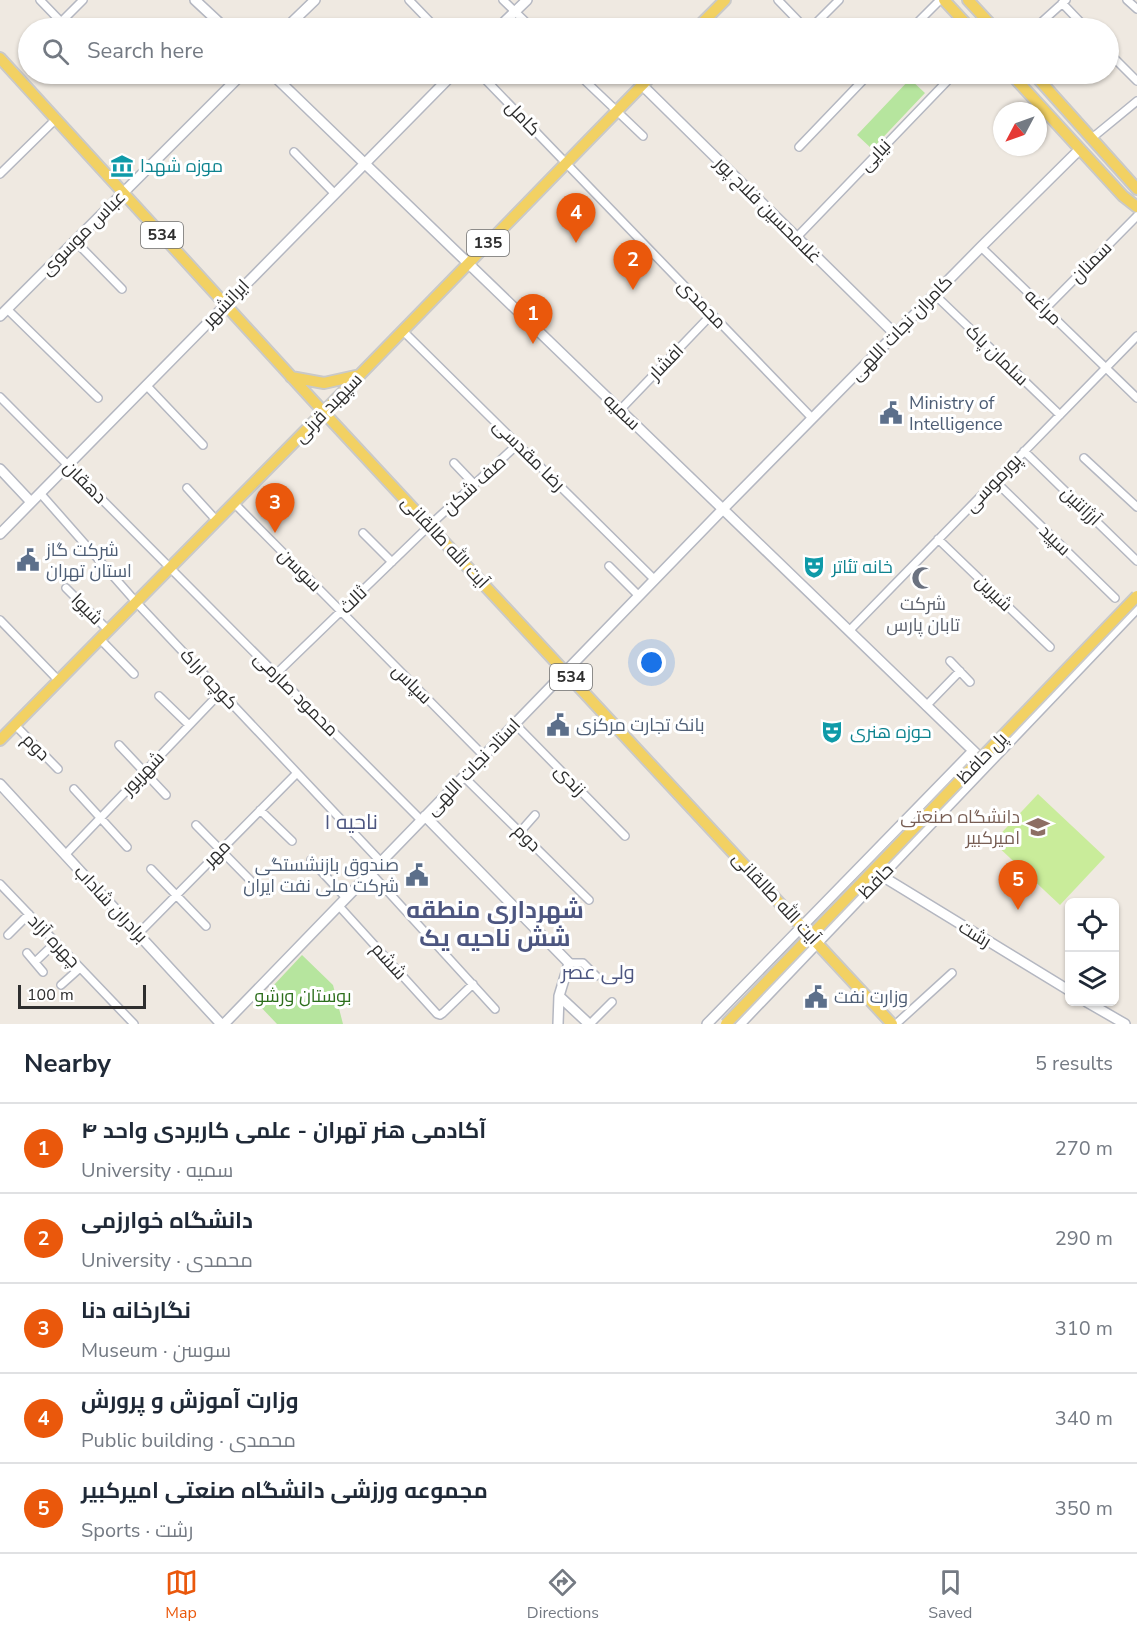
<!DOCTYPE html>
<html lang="en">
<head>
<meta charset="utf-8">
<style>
  body { margin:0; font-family:"Nunito Sans",Cairo,sans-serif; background:#f6f6f7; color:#1f2937 }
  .controls { position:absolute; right:18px; bottom:18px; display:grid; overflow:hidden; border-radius:9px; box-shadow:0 2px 4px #0004 }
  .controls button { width:54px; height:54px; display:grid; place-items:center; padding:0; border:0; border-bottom:2px solid #e0e1e3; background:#fff; color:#1f2937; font:30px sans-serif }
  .compass { position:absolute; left:993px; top:102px; width:54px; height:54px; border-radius:50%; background:#fff; box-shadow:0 2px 4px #0004; rotate:229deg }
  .scale { position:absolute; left:18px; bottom:15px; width:128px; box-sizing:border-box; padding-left:6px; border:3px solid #2e2e2e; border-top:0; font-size:16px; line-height:21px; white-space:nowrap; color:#2e2e2e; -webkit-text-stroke:4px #fff; paint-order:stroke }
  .you { position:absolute; left:652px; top:663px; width:21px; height:21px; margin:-15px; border:4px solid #fff; border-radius:50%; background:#1a73e8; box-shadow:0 0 0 9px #1a73e833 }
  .badge { display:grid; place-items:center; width:39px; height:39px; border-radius:50%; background:#ea580c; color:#fff; font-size:20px; font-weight:700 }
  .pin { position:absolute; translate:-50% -50px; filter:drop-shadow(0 2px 3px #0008) }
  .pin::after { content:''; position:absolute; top:32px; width:21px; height:18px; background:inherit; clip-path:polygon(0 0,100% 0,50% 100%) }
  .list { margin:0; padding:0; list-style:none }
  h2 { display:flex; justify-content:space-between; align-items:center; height:78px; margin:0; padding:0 24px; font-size:26px }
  h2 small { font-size:20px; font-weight:400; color:#747a83 }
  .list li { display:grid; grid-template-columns:39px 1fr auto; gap:18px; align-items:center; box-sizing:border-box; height:90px; padding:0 24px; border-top:2px solid #e0e1e3 }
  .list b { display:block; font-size:22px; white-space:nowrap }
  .list p { margin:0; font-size:20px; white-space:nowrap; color:#747a83 }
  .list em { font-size:20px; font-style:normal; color:#747a83 }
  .icon { flex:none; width:33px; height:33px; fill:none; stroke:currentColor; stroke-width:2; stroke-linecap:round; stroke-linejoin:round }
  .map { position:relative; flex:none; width:1137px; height:1024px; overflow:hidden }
  .search { position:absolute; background:#fff; box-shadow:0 2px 4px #0004; left:18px; right:18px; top:18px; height:66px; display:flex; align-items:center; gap:15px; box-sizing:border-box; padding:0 21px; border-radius:33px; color:#747a83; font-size:22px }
  .sheet { height:528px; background:#fff }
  nav { display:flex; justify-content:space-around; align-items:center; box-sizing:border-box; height:84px; border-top:2px solid #e0e1e3; background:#fff; font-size:16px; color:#747a83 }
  nav a { display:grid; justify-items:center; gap:3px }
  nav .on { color:#ea580c }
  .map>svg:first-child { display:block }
  .green { fill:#b6e59e }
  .pitch { fill:#c9ec9a }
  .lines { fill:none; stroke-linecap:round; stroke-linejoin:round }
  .street-casing { stroke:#b4b7c1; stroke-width:10 }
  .secondary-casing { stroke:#b4b7c1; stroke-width:12 }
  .primary-casing { stroke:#c9c9c9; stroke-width:14 }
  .street { stroke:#fff; stroke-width:7 }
  .secondary { stroke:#fff; stroke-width:9 }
  .primary { stroke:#f2d163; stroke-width:10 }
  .primary-bridge-casing { stroke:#c9c9c9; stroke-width:14; stroke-linecap:butt }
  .primary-bridge { stroke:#f2d163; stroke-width:10 }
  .labels { text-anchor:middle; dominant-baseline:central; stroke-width:6; stroke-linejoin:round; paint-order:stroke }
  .shield { fill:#fff; stroke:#6d6d6d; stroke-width:1.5 }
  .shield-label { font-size:16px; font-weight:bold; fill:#2e2e2e }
  .street-label { font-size:18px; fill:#2e2e2e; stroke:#fff }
  .culture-label { font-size:18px; fill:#0d838f; stroke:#fff; text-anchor:start }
  .service-label { font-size:18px; fill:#4e5e75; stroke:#fff; text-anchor:start }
  .worship-label { font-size:18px; fill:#5b616d; stroke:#fff }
  .education-label { font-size:18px; fill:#785e54; stroke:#fff; text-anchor:end }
  .park-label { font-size:18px; fill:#2c6e1b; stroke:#fff }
  .neighbourhood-label { font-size:20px; fill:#4d5680; stroke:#fff }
  .quarter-label { font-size:21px; fill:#4d5680; stroke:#fff }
  .district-label { font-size:24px; font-weight:bold; fill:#4d5680; stroke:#fff }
</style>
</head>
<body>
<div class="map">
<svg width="1137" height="1024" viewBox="0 0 1137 1024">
  <rect width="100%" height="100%" fill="#efe9e1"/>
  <path class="green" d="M910,79l15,14 -53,56 -15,-14z
    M302,955l31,30 10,39h-66l-20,-21z"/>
  <path class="pitch" d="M1038,794l67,63 -45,48 -67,-63z"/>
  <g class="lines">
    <g class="street-casing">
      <path id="street" d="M40,0l27,28
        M409,0l27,28
        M503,0l29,28
        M778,0l27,28
        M1127,0l10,9
        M1062,3l24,25
        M61,22l22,-22
        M811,28l28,-28
        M912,28l28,-28
        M1035,28l31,-28
        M1108,52l29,29
        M480,74l332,344
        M578,74l65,62
        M1092,138l45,-37
        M799,147l70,-73
        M294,152l40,41
        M0,174l56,-55
        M797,237l157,-163
        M75,241l47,48
        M981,247l156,151
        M934,294l126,121
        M7,309l91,89
        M1045,309l92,-93
        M403,331l252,249
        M146,385l57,60
        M0,397l421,423
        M620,410l92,-96
        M1024,451l113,110
        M1084,458l53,49
        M454,463l20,21
        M995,481l120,117
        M187,488l30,33
        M40,493l96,109 245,260
        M234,503l250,253
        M363,533l29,29
        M938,539l112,108
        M609,566l30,30
        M66,588l42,42
        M0,620l59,61
        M849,631l288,-295
        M100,639l34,35
        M950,661l20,21
        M276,674l153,-148 89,-82
        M159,696l30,29
        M926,706l34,-35
        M515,724l110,112
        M15,725l43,44
        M119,745l47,50
        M464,777l125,123
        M74,789l53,58
        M260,810l32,31
        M196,825l58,59
        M520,832l15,-17
        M65,855l156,-163
        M311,860l35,38
        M151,869l55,57
        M371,873l124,136
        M0,884l134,140
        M339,906l98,108 3,1 3,-2 30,-29
        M138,934l159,-161
        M8,935l21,-21
        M27,953l16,19
        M35,962l21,-20
        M569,963h14l13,13
        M61,985l19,-17
        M590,1024l22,-22
        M896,1024l56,-51"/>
    </g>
    <g class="secondary-casing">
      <path id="secondary" d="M195,0l30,28
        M286,28l29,-28
        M498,28l29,-28
        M272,74l715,690
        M642,85l253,249
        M0,316l242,-242
        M0,469l31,33
        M0,534l453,-460
        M0,784l221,240
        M425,816l144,147 -10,33 -1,28
        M877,873l193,118
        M559,996l30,28
        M1087,1002l38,22
        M224,1024l499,-515 258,-262 99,-98
        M707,1024l266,-273
        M740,1024l397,-416"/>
    </g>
    <g class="primary-casing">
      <path id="primary" d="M944,0l26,28
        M968,0l26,28
        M697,28l28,-28
        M0,58l330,361 562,605
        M1011,74l112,122 14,11
        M1034,74l103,115
        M291,377l33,6 36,-8
        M0,740l308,-312 345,-354"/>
    </g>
    <use href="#street" class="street"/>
    <use href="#secondary" class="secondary"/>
    <use href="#primary" class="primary"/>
    <g class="primary-bridge-casing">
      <path id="primary-bridge" d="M726,1024l411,-428"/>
    </g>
    <use href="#primary-bridge" class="primary-bridge"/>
  </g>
  <defs>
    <g id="museum-bare" transform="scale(1.8)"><path d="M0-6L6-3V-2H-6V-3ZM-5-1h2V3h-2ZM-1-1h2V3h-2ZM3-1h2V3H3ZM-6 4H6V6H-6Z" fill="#0f9aa8" stroke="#fff" stroke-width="2.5" paint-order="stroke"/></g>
    <g id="civic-bare" transform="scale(1.8)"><path d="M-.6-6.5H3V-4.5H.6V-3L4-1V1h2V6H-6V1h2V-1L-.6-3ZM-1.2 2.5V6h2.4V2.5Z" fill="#5c6f8a" stroke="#fff" stroke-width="2.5" paint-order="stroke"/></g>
    <g id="theatre-bare" transform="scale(1.8)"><path d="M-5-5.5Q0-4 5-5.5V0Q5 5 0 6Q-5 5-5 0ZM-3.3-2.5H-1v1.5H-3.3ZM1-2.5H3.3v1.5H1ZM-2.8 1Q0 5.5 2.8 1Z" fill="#0f9aa8" stroke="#fff" stroke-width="2.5" paint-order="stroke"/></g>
    <g id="mosque-bare" transform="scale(1.8)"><path d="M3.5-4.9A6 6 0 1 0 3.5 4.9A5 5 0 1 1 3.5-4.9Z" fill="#6b7280" stroke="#fff" stroke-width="2.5" paint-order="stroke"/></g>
    <g id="university-bare" transform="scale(1.8)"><path d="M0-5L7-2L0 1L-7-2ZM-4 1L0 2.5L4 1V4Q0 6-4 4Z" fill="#8d6e63" stroke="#fff" stroke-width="2.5" paint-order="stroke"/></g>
  </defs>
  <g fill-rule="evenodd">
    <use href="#museum-bare" x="122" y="166"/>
    <use href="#civic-bare" x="891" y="413"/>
    <use href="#civic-bare" x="28" y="560"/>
    <use href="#theatre-bare" x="814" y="567"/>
    <use href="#mosque-bare" x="923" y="578"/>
    <use href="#civic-bare" x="558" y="725"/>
    <use href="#theatre-bare" x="832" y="732"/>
    <use href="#university-bare" x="1038" y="827"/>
    <use href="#civic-bare" x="417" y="875"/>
    <use href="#civic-bare" x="816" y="997"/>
  </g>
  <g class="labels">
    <g class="shield">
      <rect x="141" y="222" width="42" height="26" rx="4.5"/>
      <rect x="467" y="230" width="42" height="26" rx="4.5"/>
      <rect x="550" y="664" width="42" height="26" rx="4.5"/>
    </g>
    <g class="shield-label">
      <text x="162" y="235">534</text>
      <text x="488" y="243">135</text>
      <text x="571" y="677">534</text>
    </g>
    <g class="street-label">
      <text transform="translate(523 118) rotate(46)">کامل</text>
      <text transform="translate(875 155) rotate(-46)">نیایی</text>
      <text transform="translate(768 210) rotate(45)">غلامحسین فلاح‌ پور</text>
      <text transform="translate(83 233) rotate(-45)">عباس موسوی</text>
      <text transform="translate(1091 262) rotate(-45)">سمنان</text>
      <text transform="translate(226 303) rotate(-46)">ایرانشهر</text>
      <text transform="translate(702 304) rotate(46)">محمدی</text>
      <text transform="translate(1043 307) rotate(44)">مراغه</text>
      <text transform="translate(901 328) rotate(-46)">کامران نجات اللهی</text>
      <text transform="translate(997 355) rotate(44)">سلمان پاک</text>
      <text transform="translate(666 362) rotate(-46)">افشار</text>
      <text transform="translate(328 408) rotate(-46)">سپهبد قرنی</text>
      <text transform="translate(622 412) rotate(44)">سمیه</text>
      <text transform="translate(529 455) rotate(45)">رضا مقدسی</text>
      <text transform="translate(85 482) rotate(45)">دهقان</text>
      <text transform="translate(993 483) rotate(-46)">پورموسی</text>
      <text transform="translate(474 485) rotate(-42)">صف شکن</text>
      <text transform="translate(1081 506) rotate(44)">آرژانتین</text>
      <text transform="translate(1055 540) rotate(44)">سپید</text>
      <text transform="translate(445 542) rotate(47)">آیت الله طالقانی</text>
      <text transform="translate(300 570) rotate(45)">سوسن</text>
      <text transform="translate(994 593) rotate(44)">شیرین</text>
      <text transform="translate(353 600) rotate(-44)">ثالث</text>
      <text transform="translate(87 609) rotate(45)">شیوا</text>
      <text transform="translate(209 679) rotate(47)">کوچه اراک</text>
      <text transform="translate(412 684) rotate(45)">سپاس</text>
      <text transform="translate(296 694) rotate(45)">محمود صارمی</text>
      <text transform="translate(36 747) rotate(45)">دوم</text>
      <text transform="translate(982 758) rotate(-46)">پل حافظ</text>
      <text transform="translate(473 767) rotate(-46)">استاد نجات اللهی</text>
      <text transform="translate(143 773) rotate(-46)">شهریور</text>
      <text transform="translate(570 780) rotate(46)">زندی</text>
      <text transform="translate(527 838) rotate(45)">دوم</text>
      <text transform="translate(217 853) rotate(-45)">مهر</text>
      <text transform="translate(876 881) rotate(-46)">حافظ</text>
      <text transform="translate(776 898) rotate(47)">آیت الله طالقانی</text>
      <text transform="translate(111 904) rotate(47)">برادران شاداب</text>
      <text transform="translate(975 934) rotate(31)">رشت</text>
      <text transform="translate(54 941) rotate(46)">چهره آزاد</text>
      <text transform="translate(389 961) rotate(48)">ششم</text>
    </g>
    <g class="culture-label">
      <text x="140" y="166">موزه شهدا</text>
      <text x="832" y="567">خانه تئاتر</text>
      <text x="850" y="732">حوزه هنری</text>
    </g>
    <g class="service-label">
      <text x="909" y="403">Ministry of<tspan x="909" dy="21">Intelligence</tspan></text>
      <text x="46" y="550">شرکت گاز<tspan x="46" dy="21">استان تهران</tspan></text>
      <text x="576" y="725">بانک تجارت مرکزی</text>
      <text x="399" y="865" text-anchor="end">صندوق بازنشستگی<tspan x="399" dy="21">شرکت ملی نفت ایران</tspan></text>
      <text x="834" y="997">وزارت نفت</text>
    </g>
    <g class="worship-label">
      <text x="923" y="604">شرکت<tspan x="923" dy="21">تابان پارس</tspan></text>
    </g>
    <g class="education-label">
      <text x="1020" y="817">دانشگاه صنعتی<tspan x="1020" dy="21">امیرکبیر</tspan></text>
    </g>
    <g class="park-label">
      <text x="303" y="996">بوستان ورشو</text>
    </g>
    <g class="neighbourhood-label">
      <text x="598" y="972">ولی عصر</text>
    </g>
    <g class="quarter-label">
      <text x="351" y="822">ناحیه ۱</text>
    </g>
    <g class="district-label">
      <text x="495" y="910">شهرداری منطقه<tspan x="495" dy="28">شش ناحیه یک</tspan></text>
    </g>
  </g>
</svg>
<div class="controls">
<button><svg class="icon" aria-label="locate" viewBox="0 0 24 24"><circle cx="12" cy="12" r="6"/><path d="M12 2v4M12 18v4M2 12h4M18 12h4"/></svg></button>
<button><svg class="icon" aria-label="layers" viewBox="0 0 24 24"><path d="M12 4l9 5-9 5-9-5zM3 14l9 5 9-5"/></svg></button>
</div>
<svg class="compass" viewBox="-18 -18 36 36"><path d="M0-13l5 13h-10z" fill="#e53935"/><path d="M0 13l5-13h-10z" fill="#747a83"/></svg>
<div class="scale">100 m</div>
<div class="you"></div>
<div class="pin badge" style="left:533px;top:344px">1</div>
<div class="pin badge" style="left:633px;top:290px">2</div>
<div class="pin badge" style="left:275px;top:533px">3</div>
<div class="pin badge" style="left:576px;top:243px">4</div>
<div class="pin badge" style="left:1018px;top:910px">5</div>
<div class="search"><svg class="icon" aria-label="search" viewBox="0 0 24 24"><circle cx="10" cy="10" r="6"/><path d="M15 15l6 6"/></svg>Search here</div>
</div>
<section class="sheet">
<h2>Nearby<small>5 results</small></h2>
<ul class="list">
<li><span class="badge">1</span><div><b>آکادمی هنر تهران - علمی کاربردی واحد ۴</b><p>University · سمیه</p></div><em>270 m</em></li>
<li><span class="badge">2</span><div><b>دانشگاه خوارزمی</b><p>University · محمدی</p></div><em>290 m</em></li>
<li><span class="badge">3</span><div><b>نگارخانه دنا</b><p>Museum · سوسن</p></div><em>310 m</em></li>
<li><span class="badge">4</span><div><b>وزارت آموزش و پرورش</b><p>Public building · محمدی</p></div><em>340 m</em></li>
<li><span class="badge">5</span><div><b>مجموعه ورزشی دانشگاه صنعتی امیرکبیر</b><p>Sports · رشت</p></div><em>350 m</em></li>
</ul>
</section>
<nav>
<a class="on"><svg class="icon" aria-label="map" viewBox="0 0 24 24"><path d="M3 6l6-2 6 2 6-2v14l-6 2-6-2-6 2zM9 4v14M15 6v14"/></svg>Map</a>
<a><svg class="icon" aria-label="directions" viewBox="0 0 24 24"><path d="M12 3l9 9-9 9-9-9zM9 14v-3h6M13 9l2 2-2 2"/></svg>Directions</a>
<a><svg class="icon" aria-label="saved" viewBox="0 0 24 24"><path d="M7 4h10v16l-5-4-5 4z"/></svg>Saved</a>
</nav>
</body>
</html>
